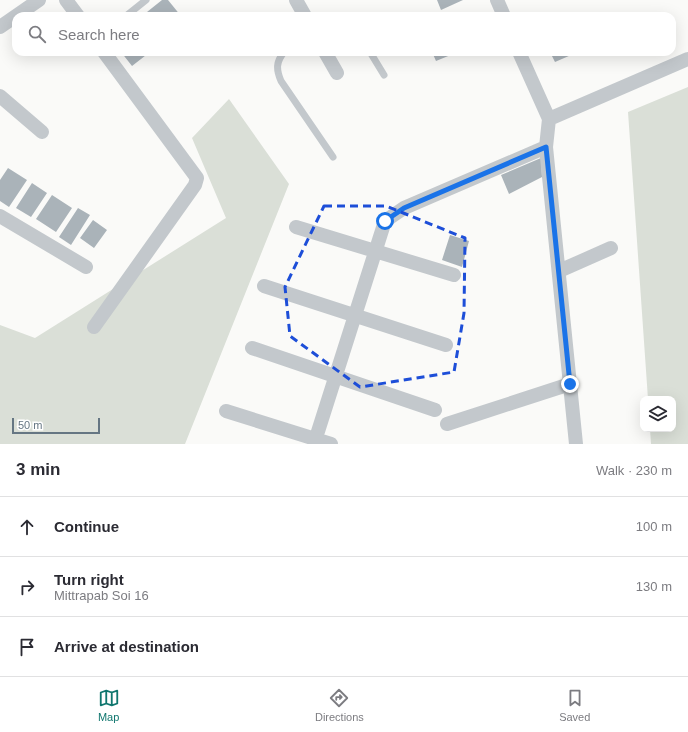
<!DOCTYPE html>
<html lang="en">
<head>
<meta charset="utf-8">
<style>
  body { margin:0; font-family:Arial,sans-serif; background:#f2f2f3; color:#2b2b33 }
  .controls { position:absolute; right:12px; bottom:12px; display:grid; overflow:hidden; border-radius:8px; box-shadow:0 4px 16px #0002 }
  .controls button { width:36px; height:36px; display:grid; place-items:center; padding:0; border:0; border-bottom:1px solid #e1e1e2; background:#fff; color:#2b2b33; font:20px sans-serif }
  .scale { position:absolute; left:12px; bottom:10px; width:88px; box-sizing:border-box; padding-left:4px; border:2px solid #657683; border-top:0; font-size:11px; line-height:14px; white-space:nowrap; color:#657683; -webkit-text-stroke:3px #fff; paint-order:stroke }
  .stop { position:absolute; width:12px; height:12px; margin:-9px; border:3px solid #1a73e8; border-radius:50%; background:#fff }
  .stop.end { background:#1a73e8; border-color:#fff; box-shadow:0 1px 4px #0008 }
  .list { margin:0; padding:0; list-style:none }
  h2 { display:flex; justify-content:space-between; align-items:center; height:52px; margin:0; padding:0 16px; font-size:17px }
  h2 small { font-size:13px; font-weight:400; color:#7c7c81 }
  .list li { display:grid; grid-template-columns:26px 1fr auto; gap:12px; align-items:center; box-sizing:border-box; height:60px; padding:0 16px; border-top:1px solid #e1e1e2 }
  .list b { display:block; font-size:15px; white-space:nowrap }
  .list p { margin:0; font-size:13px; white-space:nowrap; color:#7c7c81 }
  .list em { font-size:13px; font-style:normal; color:#7c7c81 }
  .icon { flex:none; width:22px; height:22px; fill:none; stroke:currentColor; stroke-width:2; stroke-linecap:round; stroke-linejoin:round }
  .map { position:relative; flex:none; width:688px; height:444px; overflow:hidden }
  .search { position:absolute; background:#fff; box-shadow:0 4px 16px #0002; left:12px; right:12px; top:12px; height:44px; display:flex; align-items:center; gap:10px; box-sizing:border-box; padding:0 14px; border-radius:12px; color:#7c7c81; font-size:15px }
  .sheet { height:232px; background:#fff }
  nav { display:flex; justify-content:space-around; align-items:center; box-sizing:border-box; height:56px; border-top:1px solid #e1e1e2; background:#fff; font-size:11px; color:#7c7c81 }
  nav a { display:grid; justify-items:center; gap:2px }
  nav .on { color:#0f766e }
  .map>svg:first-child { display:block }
  .green { fill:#dadfd7 }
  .building { fill:#aab3b9 }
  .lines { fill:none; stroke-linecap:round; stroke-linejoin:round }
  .service { stroke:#c3c8cc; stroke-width:7 }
  .minor { stroke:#c3c8cc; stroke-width:14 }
  .route { stroke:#1a73e8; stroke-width:5 }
  .marked { fill:none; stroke:#1d4ed8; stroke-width:3; stroke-dasharray:8 5; stroke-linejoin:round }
</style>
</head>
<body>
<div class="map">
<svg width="688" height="444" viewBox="0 0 688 444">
  <rect width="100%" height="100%" fill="#fafaf8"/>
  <path class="green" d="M688,87v357h-37l-1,-15h23v-30h-25l-20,-287z
    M229,99l60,85 -104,260h-185v-119l35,13 191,-120 -34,-80z"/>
  <path class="building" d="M162,0h6l13,16h-39z
    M437,0h26l-22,10z
    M121,52h29l-18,14z
    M432,52h26l-22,9z
    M550,52h28l-23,10z
    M541,158l1,19 -33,17 -8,-19z
    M8,168l19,12 -18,27 -9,-6v-21z
    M32,183l15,10 -16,24 -15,-9z
    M52,195l20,13 -16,24 -20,-13z
    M78,208l12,7 -19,30 -12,-8z
    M93,220l14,10 -13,18 -14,-10z
    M450,235l19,6 -7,26 -20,-7z"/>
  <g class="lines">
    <path class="service" d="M126,16l20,-16
      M284,52c-8,10 -8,17 -3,29l52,76
      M370,52l14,23"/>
    <path class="minor" d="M66,0l12,16
      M296,0l9,16
      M497,0l7,16
      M0,27l39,-27
      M325,52l12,21
      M519,52l30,67 -3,28 30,297
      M0,96l42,36
      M549,119l139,-60
      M0,216l86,51
      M296,227l158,48
      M559,271l52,-23
      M264,286l182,59
      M94,327l101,-142 2,-7 -93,-126
      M252,348l183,62
      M226,411l105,33
      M447,424l123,-40
      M314,444l71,-223 19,-13 142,-61"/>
  </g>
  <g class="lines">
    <path class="route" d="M385,221l19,-13 142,-61 24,237"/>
  </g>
  <path class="marked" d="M324,206h62l79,32 -1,75 -10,59 -94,15 -70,-51 -5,-49z"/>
</svg>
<div class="controls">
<button><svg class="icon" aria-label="layers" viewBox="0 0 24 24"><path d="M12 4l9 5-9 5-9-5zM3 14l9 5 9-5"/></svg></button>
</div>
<div class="scale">50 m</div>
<div class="stop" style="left:385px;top:221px"></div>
<div class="stop end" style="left:570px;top:384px"></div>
<div class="search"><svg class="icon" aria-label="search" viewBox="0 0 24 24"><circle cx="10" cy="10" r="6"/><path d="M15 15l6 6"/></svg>Search here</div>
</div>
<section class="sheet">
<h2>3 min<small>Walk · 230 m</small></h2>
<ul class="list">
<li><svg class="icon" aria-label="ahead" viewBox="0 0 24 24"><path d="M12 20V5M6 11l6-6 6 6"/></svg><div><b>Continue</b></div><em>100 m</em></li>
<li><svg class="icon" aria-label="right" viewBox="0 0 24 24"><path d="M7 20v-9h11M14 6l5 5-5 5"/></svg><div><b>Turn right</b><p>Mittrapab Soi 16</p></div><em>130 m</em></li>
<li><svg class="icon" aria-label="arrive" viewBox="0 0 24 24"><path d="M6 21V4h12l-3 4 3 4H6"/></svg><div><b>Arrive at destination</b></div></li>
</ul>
</section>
<nav>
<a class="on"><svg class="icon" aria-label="map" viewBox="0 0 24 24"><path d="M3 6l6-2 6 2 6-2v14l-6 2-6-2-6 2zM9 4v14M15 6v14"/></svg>Map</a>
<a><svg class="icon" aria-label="directions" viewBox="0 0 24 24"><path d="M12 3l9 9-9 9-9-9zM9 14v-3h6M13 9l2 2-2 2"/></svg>Directions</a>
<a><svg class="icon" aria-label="saved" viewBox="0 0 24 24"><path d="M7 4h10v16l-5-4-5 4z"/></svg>Saved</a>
</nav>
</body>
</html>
